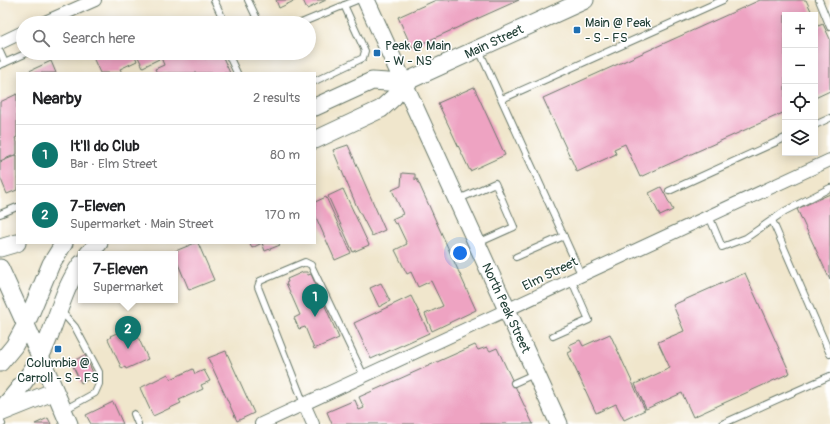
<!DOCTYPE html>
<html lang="en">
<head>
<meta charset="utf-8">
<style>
  body { margin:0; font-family:Pangolin,sans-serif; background:#f6f6f6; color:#202124 }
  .controls { position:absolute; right:12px; top:12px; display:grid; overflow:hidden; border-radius:0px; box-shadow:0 2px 10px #0003 }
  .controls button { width:36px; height:36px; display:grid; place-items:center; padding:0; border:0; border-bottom:1px solid #e0e0e0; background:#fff; color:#202124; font:20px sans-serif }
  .you { position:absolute; left:460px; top:253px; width:14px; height:14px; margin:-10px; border:3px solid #fff; border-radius:50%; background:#1a73e8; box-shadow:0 0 0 6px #1a73e833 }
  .badge { display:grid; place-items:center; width:26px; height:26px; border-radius:50%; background:#0f766e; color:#fff; font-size:13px; font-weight:700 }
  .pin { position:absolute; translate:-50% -33px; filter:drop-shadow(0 1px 2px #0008) }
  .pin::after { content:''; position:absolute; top:21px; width:14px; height:12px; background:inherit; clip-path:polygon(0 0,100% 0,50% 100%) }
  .popup { position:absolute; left:78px; top:251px; width:100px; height:52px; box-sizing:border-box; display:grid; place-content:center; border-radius:0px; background:#fff; filter:drop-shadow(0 1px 3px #0005); font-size:13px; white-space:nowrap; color:#757577 }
  .popup b { font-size:15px; color:#202124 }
  .popup::after { content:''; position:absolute; left:50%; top:100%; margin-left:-8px; border:8px solid transparent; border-top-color:#fff }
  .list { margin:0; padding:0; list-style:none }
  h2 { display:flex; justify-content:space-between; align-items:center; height:52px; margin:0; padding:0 16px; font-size:17px }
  h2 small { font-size:13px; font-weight:400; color:#757577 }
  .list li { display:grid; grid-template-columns:26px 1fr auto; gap:12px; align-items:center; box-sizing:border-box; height:60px; padding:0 16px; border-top:1px solid #e0e0e0 }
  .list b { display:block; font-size:15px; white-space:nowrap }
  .list p { margin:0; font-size:13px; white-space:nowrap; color:#757577 }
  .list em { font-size:13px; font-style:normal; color:#757577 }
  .icon { flex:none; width:22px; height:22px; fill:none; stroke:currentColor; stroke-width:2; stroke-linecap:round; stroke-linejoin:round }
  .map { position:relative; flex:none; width:830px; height:424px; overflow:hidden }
  .search { position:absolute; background:#fff; box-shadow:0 2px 10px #0003; left:16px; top:16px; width:300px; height:44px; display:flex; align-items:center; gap:10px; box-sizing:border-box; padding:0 14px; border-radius:22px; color:#757577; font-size:15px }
  .panel { position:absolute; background:#fff; box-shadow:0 2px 10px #0003; left:16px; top:72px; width:300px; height:172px; border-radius:0px }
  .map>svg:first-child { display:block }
  .building { fill:#eea3c2 }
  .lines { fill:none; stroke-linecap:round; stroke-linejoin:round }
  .lane-casing { stroke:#687869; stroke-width:8 }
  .street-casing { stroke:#687869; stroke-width:14 }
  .secondary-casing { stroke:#687869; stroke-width:19 }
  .lane { stroke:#fff; stroke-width:6 }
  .street { stroke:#fff; stroke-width:12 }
  .secondary { stroke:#fff; stroke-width:17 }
  .poi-dot { fill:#1f6fb2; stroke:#fff; stroke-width:1.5 }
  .labels { text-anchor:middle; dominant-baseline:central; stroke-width:3; stroke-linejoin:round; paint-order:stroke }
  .poi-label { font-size:13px; fill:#1f3d34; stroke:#fff; text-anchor:start }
  .street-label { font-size:13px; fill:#1f3d34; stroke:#fff }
</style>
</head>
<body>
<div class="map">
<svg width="830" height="424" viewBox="0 0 830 424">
  <rect width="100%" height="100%" fill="#fff"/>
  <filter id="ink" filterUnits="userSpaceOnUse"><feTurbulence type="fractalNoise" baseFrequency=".025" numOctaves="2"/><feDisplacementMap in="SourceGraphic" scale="8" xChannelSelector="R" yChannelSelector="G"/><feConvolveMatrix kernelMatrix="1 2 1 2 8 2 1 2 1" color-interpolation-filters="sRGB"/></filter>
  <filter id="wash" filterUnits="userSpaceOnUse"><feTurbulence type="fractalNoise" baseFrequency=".012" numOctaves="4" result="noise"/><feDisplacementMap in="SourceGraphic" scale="16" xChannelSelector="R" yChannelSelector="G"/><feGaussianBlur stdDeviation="0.9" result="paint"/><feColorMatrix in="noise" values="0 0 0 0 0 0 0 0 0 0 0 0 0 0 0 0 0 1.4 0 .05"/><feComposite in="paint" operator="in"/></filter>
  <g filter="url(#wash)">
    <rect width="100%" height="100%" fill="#f0e6cc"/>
    <g id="blocks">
      <path class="building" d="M276,0h20l-17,8z
        M303,0h23l-19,9z
        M436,0h83l-107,48 -14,-31z
        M760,0h46l7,15h-28v97l-145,65 -15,-33 -11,5 2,5 -39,18 -34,-74z
        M815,20l3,6 5,-2 7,15v52l-15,7z
        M91,53h43l3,8 -17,8 2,4h-22z
        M136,53h21l2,6 -16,8z
        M165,53h37l3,6 16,-6 9,20h-73l-2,-4 9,-4 -4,-10z
        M51,61l5,12h-31z
        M474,87l31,68 -35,16 -32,-68z
        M17,94v43l-2,1 2,4v12l-17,7v-59z
        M348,145l37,85 -13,6 -15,-29 -24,-57z
        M17,155v35l-10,4 -7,-17v-15z
        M402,173l13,1v6l2,-1 59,131 -44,21 -7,-17 18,-8 -12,-25 -13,6 -7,-15 -4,2 -12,-24 12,-6 -10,-21 -2,1 -3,-5 11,-5 -11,-24 9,-4z
        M661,187l12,23 -13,6 -11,-23z
        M343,189l26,56 -16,7 -25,-56z
        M830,194v86l-33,-71z
        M326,197l25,56 -16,7 -20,-45v-13z
        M195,243h3l16,37 -25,10 -16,-38z
        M249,243h30l1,2 -15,6 -3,-8 -10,5z
        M303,272h4l1,3 3,-1 28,64 -25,11 -9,-22 -6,2 -5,-11 6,-3 -14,-32 2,-1 -1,-3z
        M745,273l45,100 -97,44 -11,-24 -36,16 -11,-25 35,-16 -12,-26 26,-11 -11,-26z
        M381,283l9,18 -11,6 -9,-19z
        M411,296l18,37 -58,26 -17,-36z
        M133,326l15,33 -22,10 -1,-2 -3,2 -14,-30 3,-2 -1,-1z
        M610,334l35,76 -21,10 -8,-16 -20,9 -28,-60 4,-2 -3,-6 11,-5 3,6z
        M475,345l3,5 9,-3 3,4 7,-3 36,76h-201l-5,-12 28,-12 4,10 5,-2 -5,-11z
        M226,351l28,62 -17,8 -29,-63z
        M85,355l10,22 -14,6 -10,-21z
        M193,369l2,5 9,-4 6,11 -9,4 2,4 -24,11 2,3 -28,13 -13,-28 28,-14 3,5z
        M113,402l10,22h-32l-5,-9z
        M48,418l3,6h-16z"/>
    </g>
  </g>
  <g filter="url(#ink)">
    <use href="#blocks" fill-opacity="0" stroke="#687869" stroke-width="1"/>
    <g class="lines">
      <g class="lane-casing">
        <path id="lane" d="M214,0l11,23
          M248,0l11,23
          M819,0l11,27
          M301,23l56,-23
          M479,50l102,224
          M0,52l5,11
          M231,53l-1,5 7,15
          M0,65l27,-12
          M315,81l48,-23 2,-7 -21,-46
          M502,99l221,-99
          M815,125l15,-7
          M669,191l116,-53
          M459,199l36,-16 19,44 -36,16
          M0,214l17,-7
          M709,216l13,31 24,-9 39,-27 45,-23
          M772,220l58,134
          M516,257l48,-21
          M60,310l15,17 24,45v12l-4,9 -31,17
          M553,336l36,-16 -18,-41
          M514,383l20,-9
          M304,404l-46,-117 2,-6 45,-19 6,3 53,111
          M134,414l4,10
          M0,420l2,4
          M722,424l108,-48"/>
      </g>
      <g class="street-casing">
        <path id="street" d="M43,23l52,-23
          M0,43l23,-11
          M304,404l9,20
          M261,424l569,-264"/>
      </g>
      <g class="secondary-casing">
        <path id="secondary" d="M366,0l193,424
          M315,107l57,-26 31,2
          M315,140l66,-31 13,-12 9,-14 182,-83
          M0,248l17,-5
          M88,254l11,-11
          M0,268l40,88 29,68
          M0,363l14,-17 12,-22 25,-60 13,-21
          M0,411c20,-22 39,-46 49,-74 10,-25 16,-51 32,-73
          M0,413l55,-22"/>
      </g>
      <use href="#lane" class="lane"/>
      <use href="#street" class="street"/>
      <use href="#secondary" class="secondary"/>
    </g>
  </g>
  <g class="poi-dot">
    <rect x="573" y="26" width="8" height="8" rx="2"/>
    <rect x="373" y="49" width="8" height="8" rx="2"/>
    <rect x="54" y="345" width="8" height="8" rx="2"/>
  </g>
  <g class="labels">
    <g class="poi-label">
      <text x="585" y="23">Main @ Peak<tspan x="585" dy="15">- S - FS</tspan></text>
      <text x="385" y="46">Peak @ Main<tspan x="385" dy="15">- W - NS</tspan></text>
      <text x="58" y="363" text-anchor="middle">Columbia @<tspan x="58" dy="15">Carroll - S - FS</tspan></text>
    </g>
    <g class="street-label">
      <text transform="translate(494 42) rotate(-25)">Main Street</text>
      <text transform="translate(550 274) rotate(-26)">Elm Street</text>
      <text transform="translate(506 308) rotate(65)">North Peak Street</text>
    </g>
  </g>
</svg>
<div class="controls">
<button>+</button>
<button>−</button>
<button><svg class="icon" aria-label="locate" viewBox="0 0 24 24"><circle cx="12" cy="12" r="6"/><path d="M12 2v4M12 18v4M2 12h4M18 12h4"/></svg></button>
<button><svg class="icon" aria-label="layers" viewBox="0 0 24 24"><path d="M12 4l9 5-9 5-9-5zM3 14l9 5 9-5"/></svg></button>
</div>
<div class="you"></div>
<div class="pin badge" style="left:315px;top:317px">1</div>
<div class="pin badge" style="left:128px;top:349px">2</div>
<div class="popup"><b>7-Eleven</b>Supermarket</div>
<div class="search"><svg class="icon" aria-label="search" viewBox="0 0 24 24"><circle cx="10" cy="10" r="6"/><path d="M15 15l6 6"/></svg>Search here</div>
<section class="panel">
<h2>Nearby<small>2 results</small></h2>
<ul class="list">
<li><span class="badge">1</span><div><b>It'll do Club</b><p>Bar · Elm Street</p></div><em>80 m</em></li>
<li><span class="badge">2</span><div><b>7-Eleven</b><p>Supermarket · Main Street</p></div><em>170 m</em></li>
</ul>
</section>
</div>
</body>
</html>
